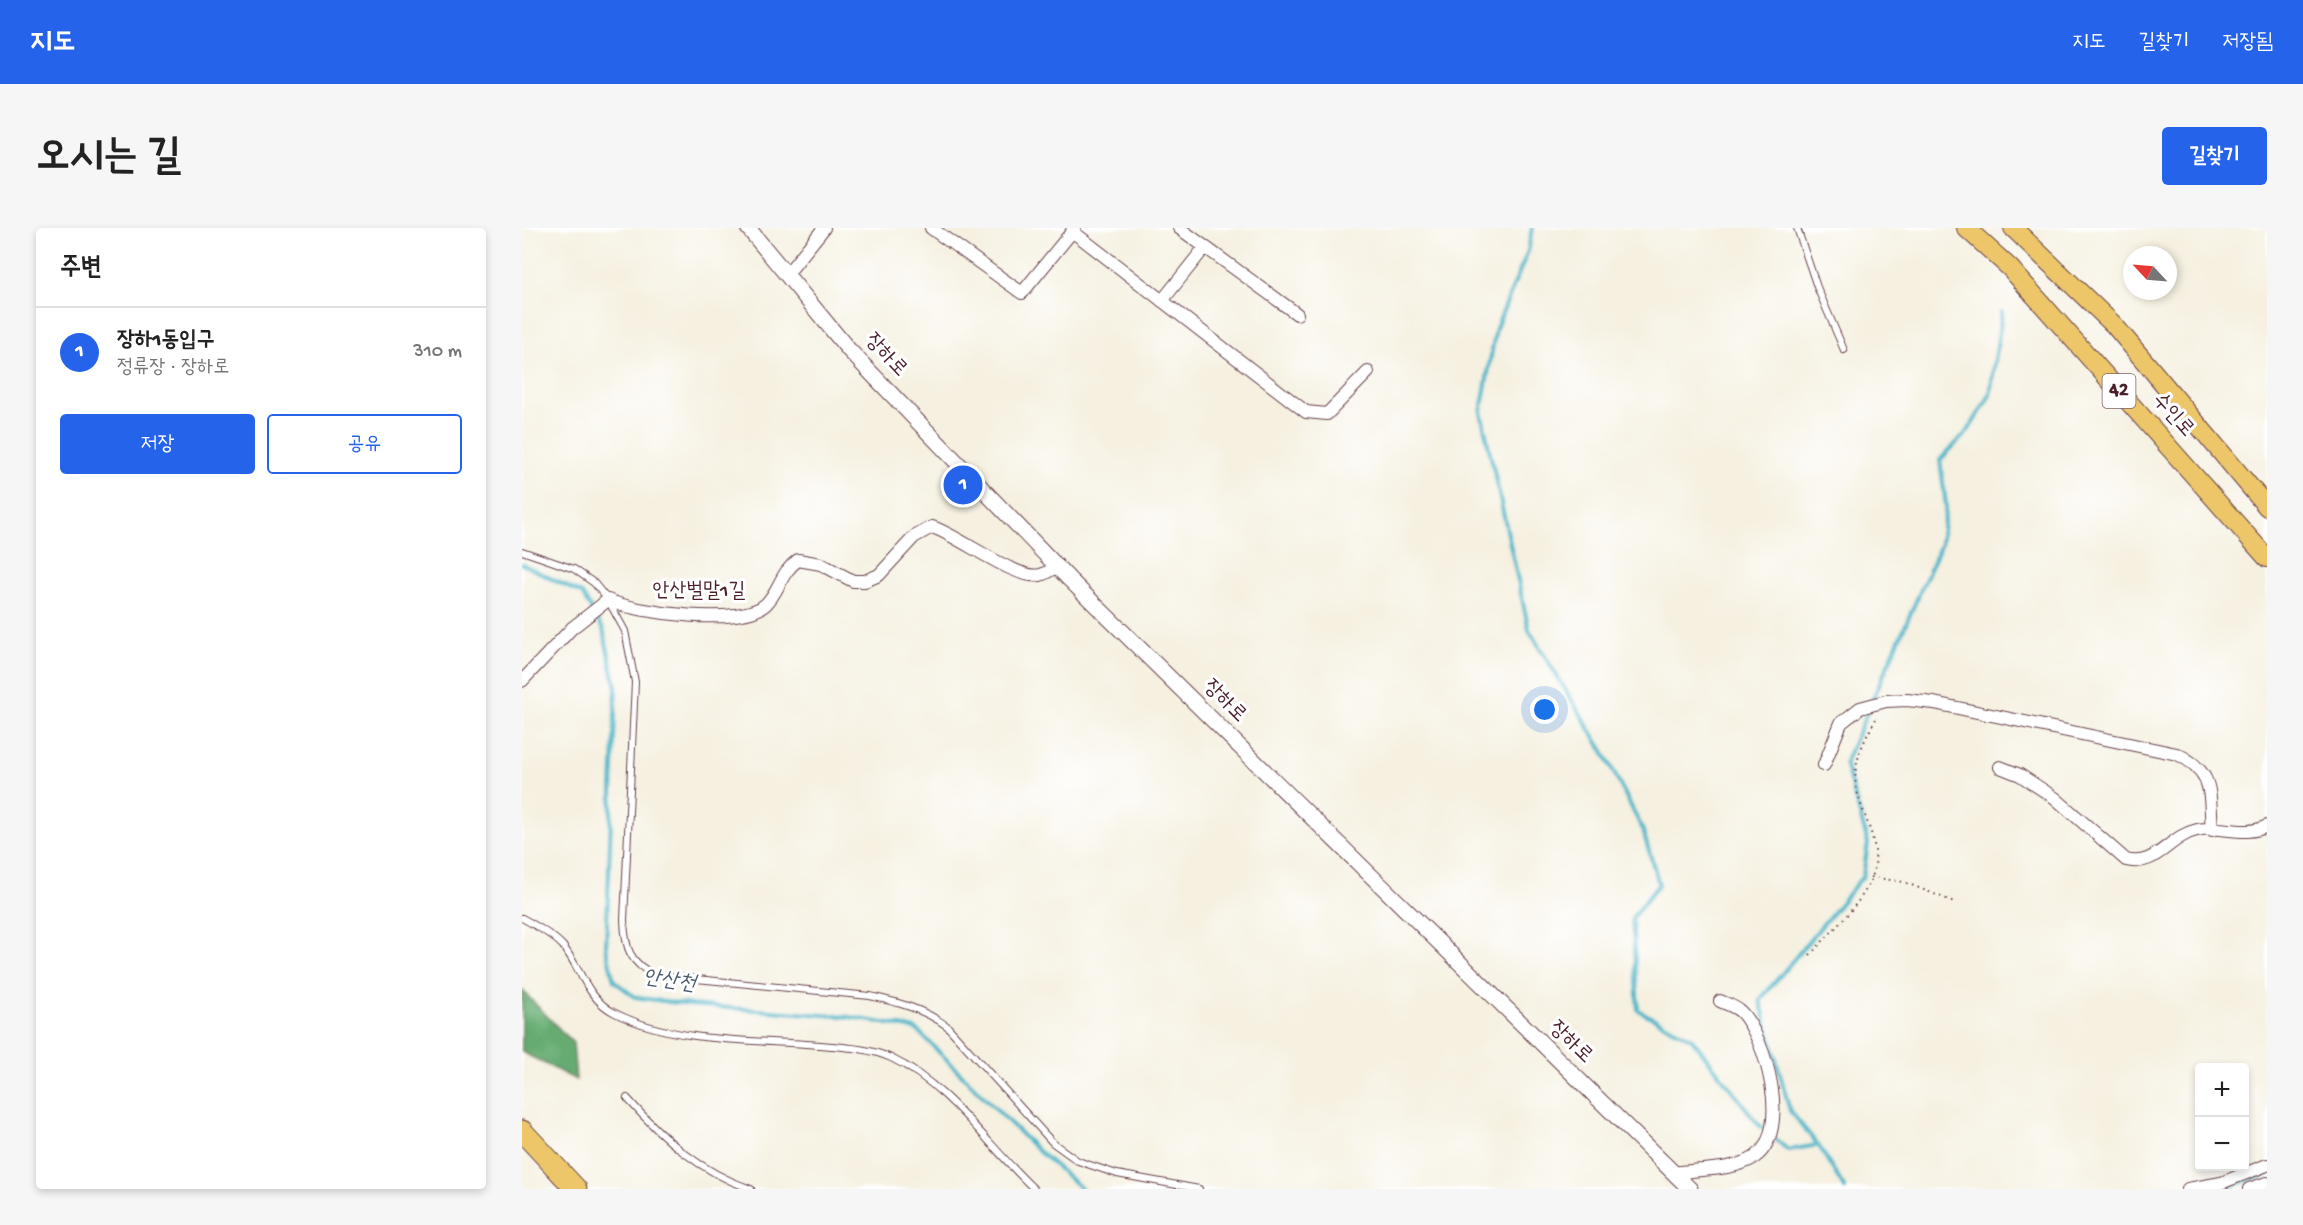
<!DOCTYPE html>
<html lang="ko">
<head>
<meta charset="utf-8">
<style>
  body { margin:0; font-family:"Gochi Hand","Poor Story",sans-serif; background:#f6f6f6; color:#222 }
  .controls { position:absolute; right:18px; bottom:18px; display:grid; overflow:hidden; border-radius:6px; box-shadow:0 3px 9px #0003 }
  .controls button { width:54px; height:54px; display:grid; place-items:center; padding:0; border:0; border-bottom:2px solid #e0e0e0; background:#fff; color:#222; font:30px sans-serif }
  .compass { position:absolute; left:1601px; top:18px; width:54px; height:54px; border-radius:50%; background:#fff; box-shadow:0 3px 9px #0003; rotate:296deg }
  .you { position:absolute; left:1023px; top:482px; width:21px; height:21px; margin:-15px; border:4px solid #fff; border-radius:50%; background:#1a73e8; box-shadow:0 0 0 9px #1a73e833 }
  .badge { display:grid; place-items:center; width:39px; height:39px; border-radius:50%; background:#2563eb; color:#fff; font-size:20px; font-weight:700 }
  .pin { position:absolute; translate:-50% -50%; border:3px solid #fff; box-shadow:0 2px 6px #0006 }
  .list { margin:0; padding:0; list-style:none }
  h2 { display:flex; justify-content:space-between; align-items:center; height:78px; margin:0; padding:0 24px; font-size:26px }
  h2 small { font-size:20px; font-weight:400; color:#767676 }
  .list li { display:grid; grid-template-columns:39px 1fr auto; gap:18px; align-items:center; box-sizing:border-box; height:90px; padding:0 24px; border-top:2px solid #e0e0e0 }
  .list b { display:block; font-size:22px; white-space:nowrap }
  .list p { margin:0; font-size:20px; white-space:nowrap; color:#767676 }
  .list em { font-size:20px; font-style:normal; color:#767676 }
  .actions { display:flex; gap:12px; padding:18px 24px }
  .actions a { flex:1; padding:14px 0; border:2px solid #2563eb; border-radius:6px; text-align:center; font-size:21px; color:#2563eb }
  .actions .main { background:#2563eb; color:#fff }
  .map { position:relative; flex:none; width:1745px; height:961px; overflow:hidden; border-radius:6px }
  header { display:flex; align-items:center; gap:36px; box-sizing:border-box; height:84px; padding:0 30px; background:#2563eb; color:#fff }
  header strong { font-size:28px }
  nav { display:flex; gap:33px; margin-inline-start:auto; font-size:21px }
  .intro { display:flex; align-items:center; justify-content:space-between; box-sizing:border-box; height:144px; padding:0 36px }
  h1 { margin:0; font-size:42px }
  .button { padding:15px 27px; border-radius:6px; background:#2563eb; color:#fff; font-size:21px; font-weight:700 }
  main { display:flex; gap:36px; padding:0 36px }
  aside { flex:1; background:#fff; border-radius:6px; box-shadow:0 3px 9px #0003 }
  .map>svg:first-child { display:block }
  .forest { fill:#66ac72; stroke:#58664e; stroke-width:1.5 }
  .lines { fill:none; stroke-linecap:round; stroke-linejoin:round }
  .stream { stroke:#4bb5c9; stroke-width:4 }
  .service-casing { stroke:#643e46; stroke-width:8 }
  .minor-casing { stroke:#643e46; stroke-width:14 }
  .tertiary-casing { stroke:#643e46; stroke-width:17 }
  .primary-casing { stroke:#643e46; stroke-width:20 }
  .motorway-casing { stroke:#643e46; stroke-width:23 }
  .path { stroke:#643e46; stroke-width:2; stroke-dasharray:1.5 4.5; stroke-linecap:butt }
  .service { stroke:#fff; stroke-width:6 }
  .minor { stroke:#fff; stroke-width:12 }
  .tertiary { stroke:#fff; stroke-width:15 }
  .primary { stroke:#ecc669; stroke-width:18 }
  .motorway { stroke:#ecc669; stroke-width:21 }
  .labels { text-anchor:middle; dominant-baseline:central; stroke-width:6; stroke-linejoin:round; paint-order:stroke }
  .shield { fill:#fff; stroke:#80626b; stroke-width:1.5 }
  .shield-label { font-size:20px; font-weight:bold; fill:#4a1f2b }
  .street-label { font-size:21px; fill:#4a1f2b; stroke:#fff }
  .water-label { font-size:22px; font-style:italic; fill:#4a5b6a; stroke:#fff }
</style>
</head>
<body>
<header>
<strong>지도</strong>
<nav><a>지도</a><a>길찾기</a><a>저장됨</a></nav>
</header>
<div class="intro"><h1>오시는 길</h1><a class="button">길찾기</a></div>
<main>
<aside>
<h2>주변<small></small></h2>
<ul class="list">
<li><span class="badge">1</span><div><b>장하1동입구</b><p>정류장 · 장하로</p></div><em>310 m</em></li>
</ul>
<div class="actions"><a class="main">저장</a><a>공유</a></div>
</aside>
<div class="map">
<svg width="1745" height="961" viewBox="0 0 1745 961">
  <rect width="100%" height="100%" fill="#fff"/>
  <filter id="ink" filterUnits="userSpaceOnUse"><feTurbulence type="fractalNoise" baseFrequency=".0167" numOctaves="2"/><feDisplacementMap in="SourceGraphic" scale="12" xChannelSelector="R" yChannelSelector="G"/><feConvolveMatrix kernelMatrix="1 2 1 2 8 2 1 2 1" color-interpolation-filters="sRGB"/></filter>
  <filter id="wash" filterUnits="userSpaceOnUse"><feTurbulence type="fractalNoise" baseFrequency=".008" numOctaves="4" result="noise"/><feDisplacementMap in="SourceGraphic" scale="24" xChannelSelector="R" yChannelSelector="G"/><feGaussianBlur stdDeviation="1.35" result="paint"/><feColorMatrix in="noise" values="0 0 0 0 0 0 0 0 0 0 0 0 0 0 0 0 0 1.4 0 .05"/><feComposite in="paint" operator="in"/></filter>
  <g filter="url(#wash)">
    <rect width="100%" height="100%" fill="#f5f0e0"/>
    <path class="forest" d="M0,762l51,53 3,37 -54,-28z"/>
    <g class="lines">
      <path class="stream" d="M1010,0l-4,23 -32,77 -15,84 48,218 74,121 39,77 17,56 -27,34 6,92 54,29 67,86 29,25 30,-5
        M0,336l60,30 21,35 13,58 -10,261 8,33 21,16 56,8 159,12 66,12 122,122 44,38
        M1350,473l69,-157 5,-38 -6,-46 28,-29 22,-36 12,-83
        M1323,961l-27,-44 -28,-34 -30,-111 103,-124 5,-33 -23,-80 24,-55
        M1700,961l45,-15"/>
    </g>
  </g>
  <g filter="url(#ink)">
    <g class="lines">
      <g class="service-casing">
        <path id="service" d="M1275,0l20,59 27,63
          M0,323l52,18 20,14 14,17 17,31 10,51 -11,238c1,27 5,43 31,55l215,21c27,6 54,13 77,30l106,117 25,18 39,13 82,15
          M0,690c13,7 31,17 41,28 18,23 24,53 52,67 61,31 138,26 205,32 23,2 50,3 71,13 58,27 97,88 143,131
          M105,870c35,40 73,74 124,91"/>
      </g>
      <g class="minor-casing">
        <path id="minor" d="M409,0l91,65 53,-65
          M657,0l118,86
          M550,3l234,181 21,2 41,-42
          M265,46l37,-46
          M640,73l43,-54
          M0,453l50,-53 36,-28c28,13 135,27 158,4 14,-14 14,-31 32,-44l23,4 32,17h12l14,-6 35,-38 18,-10c26,8 85,54 108,48 6,-1 12,-6 17,-9
          M1302,537l17,-42 19,-15 26,-7 21,-1 27,3 243,51c38,18 32,39 35,76
          M1478,539l20,8 35,23 71,62c30,8 43,-24 71,-30 22,-6 47,8 70,-4
          M1151,945c25,-4 61,-2 82,-16 37,-26 11,-118 -14,-145 -5,-5 -14,-8 -21,-11
          M1666,961l33,-6 46,-18
          M1727,961l18,-6"/>
      </g>
      <g class="tertiary-casing">
        <path id="tertiary" d="M226,0l100,121 221,230 621,610"/>
      </g>
      <g class="primary-casing">
        <path id="primary" d="M1444,0l44,40 257,290
          M1491,0l101,97 153,182"/>
      </g>
      <g class="motorway-casing">
        <path id="motorway" d="M0,903l54,58"/>
      </g>
      <path class="path" d="M1349,649l33,5 50,20
        M1288,727c20,-22 45,-45 59,-71 18,-35 -7,-65 -13,-98 -4,-24 10,-49 21,-69"/>
      <use href="#service" class="service"/>
      <use href="#minor" class="minor"/>
      <use href="#tertiary" class="tertiary"/>
      <use href="#primary" class="primary"/>
      <use href="#motorway" class="motorway"/>
    </g>
  </g>
  <g class="labels">
    <rect class="shield" x="1580.5" y="146" width="33" height="34" rx="4.5"/>
    <g class="shield-label">
      <text x="1597" y="163">42</text>
    </g>
    <g class="street-label">
      <text transform="translate(363 128) rotate(47)">장하로</text>
      <text transform="translate(1650 188) rotate(48)">수인로</text>
      <text x="177" y="364">안산벌말1길</text>
      <text transform="translate(702 474) rotate(45)">장하로</text>
      <text transform="translate(1048 815) rotate(44)">장하로</text>
    </g>
    <g class="water-label">
      <text transform="translate(147 754) rotate(8)">안산천</text>
    </g>
  </g>
</svg>
<div class="controls">
<button>+</button>
<button>−</button>
</div>
<svg class="compass" viewBox="-18 -18 36 36"><path d="M0-13l5 13h-10z" fill="#e53935"/><path d="M0 13l5-13h-10z" fill="#767676"/></svg>
<div class="you"></div>
<div class="pin badge" style="left:441px;top:257px">1</div>
</div>
</main>
</body>
</html>
